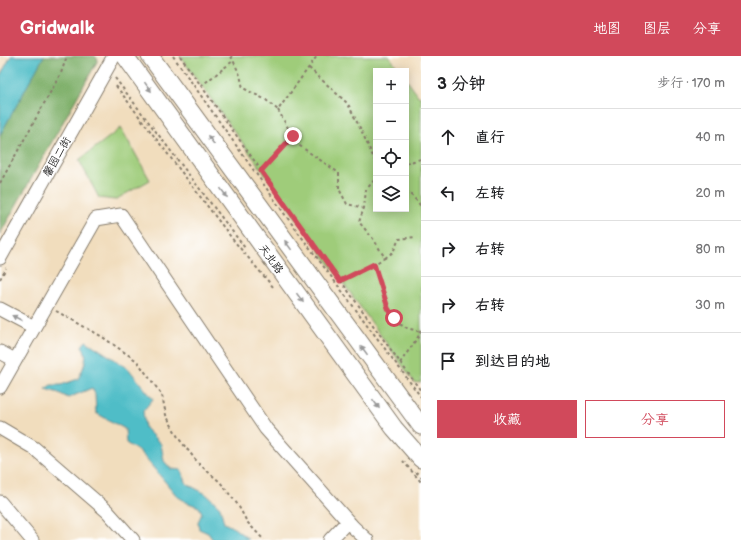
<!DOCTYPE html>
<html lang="zh">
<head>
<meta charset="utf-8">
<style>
  body { margin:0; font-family:"Balsamiq Sans","LXGW WenKai TC",sans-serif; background:#f2f2f2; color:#202124 }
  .controls { position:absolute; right:12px; top:12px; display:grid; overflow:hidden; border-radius:0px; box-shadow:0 2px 10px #0003 }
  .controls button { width:36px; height:36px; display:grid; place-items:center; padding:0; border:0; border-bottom:1px solid #e0e0e0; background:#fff; color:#202124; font:20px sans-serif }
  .stop { position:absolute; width:12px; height:12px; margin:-9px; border:3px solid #d1495b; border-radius:50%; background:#fff }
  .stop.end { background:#d1495b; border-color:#fff; box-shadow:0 1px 4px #0008 }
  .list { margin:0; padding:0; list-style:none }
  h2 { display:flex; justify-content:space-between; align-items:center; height:52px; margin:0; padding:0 16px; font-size:17px }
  h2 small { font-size:13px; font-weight:400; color:#757577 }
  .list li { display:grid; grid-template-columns:26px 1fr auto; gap:12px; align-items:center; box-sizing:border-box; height:56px; padding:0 16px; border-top:1px solid #e0e0e0 }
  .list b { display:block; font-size:15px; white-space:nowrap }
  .list em { font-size:13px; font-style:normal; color:#757577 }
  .actions { display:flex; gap:8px; padding:12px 16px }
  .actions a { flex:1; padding:9px 0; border:1px solid #d1495b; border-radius:0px; text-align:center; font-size:14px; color:#d1495b }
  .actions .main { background:#d1495b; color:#fff }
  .icon { flex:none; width:22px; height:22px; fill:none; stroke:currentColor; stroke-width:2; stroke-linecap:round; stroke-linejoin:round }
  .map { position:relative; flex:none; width:421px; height:484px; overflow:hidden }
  header { display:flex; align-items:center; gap:24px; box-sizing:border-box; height:56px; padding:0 20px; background:#d1495b; color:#fff }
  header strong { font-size:19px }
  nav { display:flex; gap:22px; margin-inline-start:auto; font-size:14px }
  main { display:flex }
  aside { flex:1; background:#fff }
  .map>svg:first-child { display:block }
  .green { fill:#9fcc7a; stroke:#5e744b }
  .forest { fill:#7fb06a; stroke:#4e6643 }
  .water { fill:#4fbdc7; stroke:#366c72 }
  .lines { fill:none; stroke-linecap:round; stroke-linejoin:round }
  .minor-casing { stroke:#867c6c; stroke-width:15 }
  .major-casing { stroke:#867c6c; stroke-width:19 }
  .path { stroke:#867c6c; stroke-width:2; stroke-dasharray:3 3; stroke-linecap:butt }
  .minor { stroke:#fff; stroke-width:13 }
  .major { stroke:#fff; stroke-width:17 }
  .oneway { fill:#999 }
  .route { stroke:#d1495b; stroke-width:5 }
  .labels { text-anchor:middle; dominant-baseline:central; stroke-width:3; stroke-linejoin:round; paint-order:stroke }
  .street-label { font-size:11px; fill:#1c1c1c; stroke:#fff }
</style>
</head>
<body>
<header>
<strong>Gridwalk</strong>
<nav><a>地图</a><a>图层</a><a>分享</a></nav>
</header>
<main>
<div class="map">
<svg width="421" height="484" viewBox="0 0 421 484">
  <rect width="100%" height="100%" fill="#fff"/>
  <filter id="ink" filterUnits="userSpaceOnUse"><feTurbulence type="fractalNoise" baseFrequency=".025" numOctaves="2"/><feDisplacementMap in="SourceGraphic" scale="8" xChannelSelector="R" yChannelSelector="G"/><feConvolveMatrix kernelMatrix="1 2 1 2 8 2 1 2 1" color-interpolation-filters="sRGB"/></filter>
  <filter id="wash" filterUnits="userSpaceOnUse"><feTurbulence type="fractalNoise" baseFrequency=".012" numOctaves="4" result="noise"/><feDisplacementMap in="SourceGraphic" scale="16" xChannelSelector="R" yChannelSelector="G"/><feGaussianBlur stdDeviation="0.9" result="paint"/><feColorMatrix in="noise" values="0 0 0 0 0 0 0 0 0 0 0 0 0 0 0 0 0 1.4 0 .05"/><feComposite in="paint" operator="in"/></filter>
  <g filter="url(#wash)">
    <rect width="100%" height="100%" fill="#f1ddbd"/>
    <path class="green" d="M180,0h209l11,15h-24v138h30v-130l13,18h2v285l-6,1z
      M121,72l29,52 -35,20 -16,-2 -20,-38z"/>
    <path class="forest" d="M43,0h52l3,4 -98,174v-99z"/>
    <path class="water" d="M11,0h33l-44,79v-59z
      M86,285l42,27 25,31 -10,12 2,17 16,16 3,17 7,8 10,1 6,14 19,10 14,13 4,16 10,5 14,11 -1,1h-34l-5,-7 -9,-4 -1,-7 4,-9 -3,-6 -13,-5 -9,-6 -36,-43 -15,-10 -1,-14 -29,-16 -1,-19 -3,-6 -24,10 -9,-5 -14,-4 6,-4h10l17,-6c5,-10 12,-23 4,-33z"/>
  </g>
  <g filter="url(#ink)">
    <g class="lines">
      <g class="minor-casing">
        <path id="minor" d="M0,202l114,-202
          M0,253l34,18
          M0,296l15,8
          M0,331l96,-168 25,-4 145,214 87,98 14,13
          M0,372l34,20 73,63 26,29
          M0,446l32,38
          M330,484l18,-19"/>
      </g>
      <g class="major-casing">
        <path id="major" d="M125,0l269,372 27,31
          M150,0l271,370"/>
      </g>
      <path class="path" d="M173,0l113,160 135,181
        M180,0l115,162 126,173
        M231,0l9,19 3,13 23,12 12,10 39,-54
        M309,12l39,36 13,26 15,33
        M115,22l130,170
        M116,30l118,155 40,47
        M201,30l32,-25
        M278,54l19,34 42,29v16l8,15 17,4
        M406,107l15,-4
        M261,114l32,-34
        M0,127l61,-110 6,-17
        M406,134l12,12 3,5
        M385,202l8,-6 6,-13 16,-2
        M374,208l14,43 6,12 13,9 14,4
        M0,223l6,-11
        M340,225l27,-13 18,-10 -11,-18 -15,-18 5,-14 2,-18 10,-12
        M56,255l45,25 36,25 25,34 4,20 13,24 20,25 21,18 18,23 9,17 17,18
        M400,307l18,-26 3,-8
        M403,405l18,21
        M416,416l5,5"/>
      <use href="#minor" class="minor"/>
      <use href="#major" class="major"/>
    </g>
    <defs><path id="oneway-solid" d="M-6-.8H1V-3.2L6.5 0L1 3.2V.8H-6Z"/></defs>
    <g class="oneway">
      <use href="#oneway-solid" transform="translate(148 31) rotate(54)"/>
      <use href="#oneway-solid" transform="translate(211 84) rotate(-126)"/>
      <use href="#oneway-solid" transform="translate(224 137) rotate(54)"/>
      <use href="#oneway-solid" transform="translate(288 189) rotate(-126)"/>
      <use href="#oneway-solid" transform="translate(300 242) rotate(54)"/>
      <use href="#oneway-solid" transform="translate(17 262) rotate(-153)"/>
      <use href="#oneway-solid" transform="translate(364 294) rotate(-126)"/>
      <use href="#oneway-solid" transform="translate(376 348) rotate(54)"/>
    </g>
  </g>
  <g class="lines" filter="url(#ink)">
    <path class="route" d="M293,80l-32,35 79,110 34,-17 14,44 6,10"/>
  </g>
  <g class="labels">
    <g class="street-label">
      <text transform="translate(57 101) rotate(-60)">馨园二街</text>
      <text transform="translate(271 203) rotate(54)">天北路</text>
    </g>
  </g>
</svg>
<div class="controls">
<button>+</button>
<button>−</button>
<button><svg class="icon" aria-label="locate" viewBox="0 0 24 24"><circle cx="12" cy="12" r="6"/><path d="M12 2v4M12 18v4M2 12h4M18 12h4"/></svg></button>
<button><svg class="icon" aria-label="layers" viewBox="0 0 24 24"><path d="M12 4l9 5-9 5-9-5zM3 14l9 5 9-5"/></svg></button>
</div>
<div class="stop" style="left:394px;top:262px"></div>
<div class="stop end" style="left:293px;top:80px"></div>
</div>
<aside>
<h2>3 分钟<small>步行 · 170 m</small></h2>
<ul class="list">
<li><svg class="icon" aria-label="ahead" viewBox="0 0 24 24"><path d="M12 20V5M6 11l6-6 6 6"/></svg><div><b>直行</b></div><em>40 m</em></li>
<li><svg class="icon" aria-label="left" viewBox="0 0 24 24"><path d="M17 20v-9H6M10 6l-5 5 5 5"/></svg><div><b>左转</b></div><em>20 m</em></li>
<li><svg class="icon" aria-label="right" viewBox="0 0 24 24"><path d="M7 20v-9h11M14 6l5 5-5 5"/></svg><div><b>右转</b></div><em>80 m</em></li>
<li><svg class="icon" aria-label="right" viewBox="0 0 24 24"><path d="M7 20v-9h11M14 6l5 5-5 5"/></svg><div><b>右转</b></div><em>30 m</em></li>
<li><svg class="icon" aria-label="arrive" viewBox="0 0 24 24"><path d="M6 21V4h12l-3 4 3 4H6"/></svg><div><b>到达目的地</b></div></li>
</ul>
<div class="actions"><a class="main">收藏</a><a>分享</a></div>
</aside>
</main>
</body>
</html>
